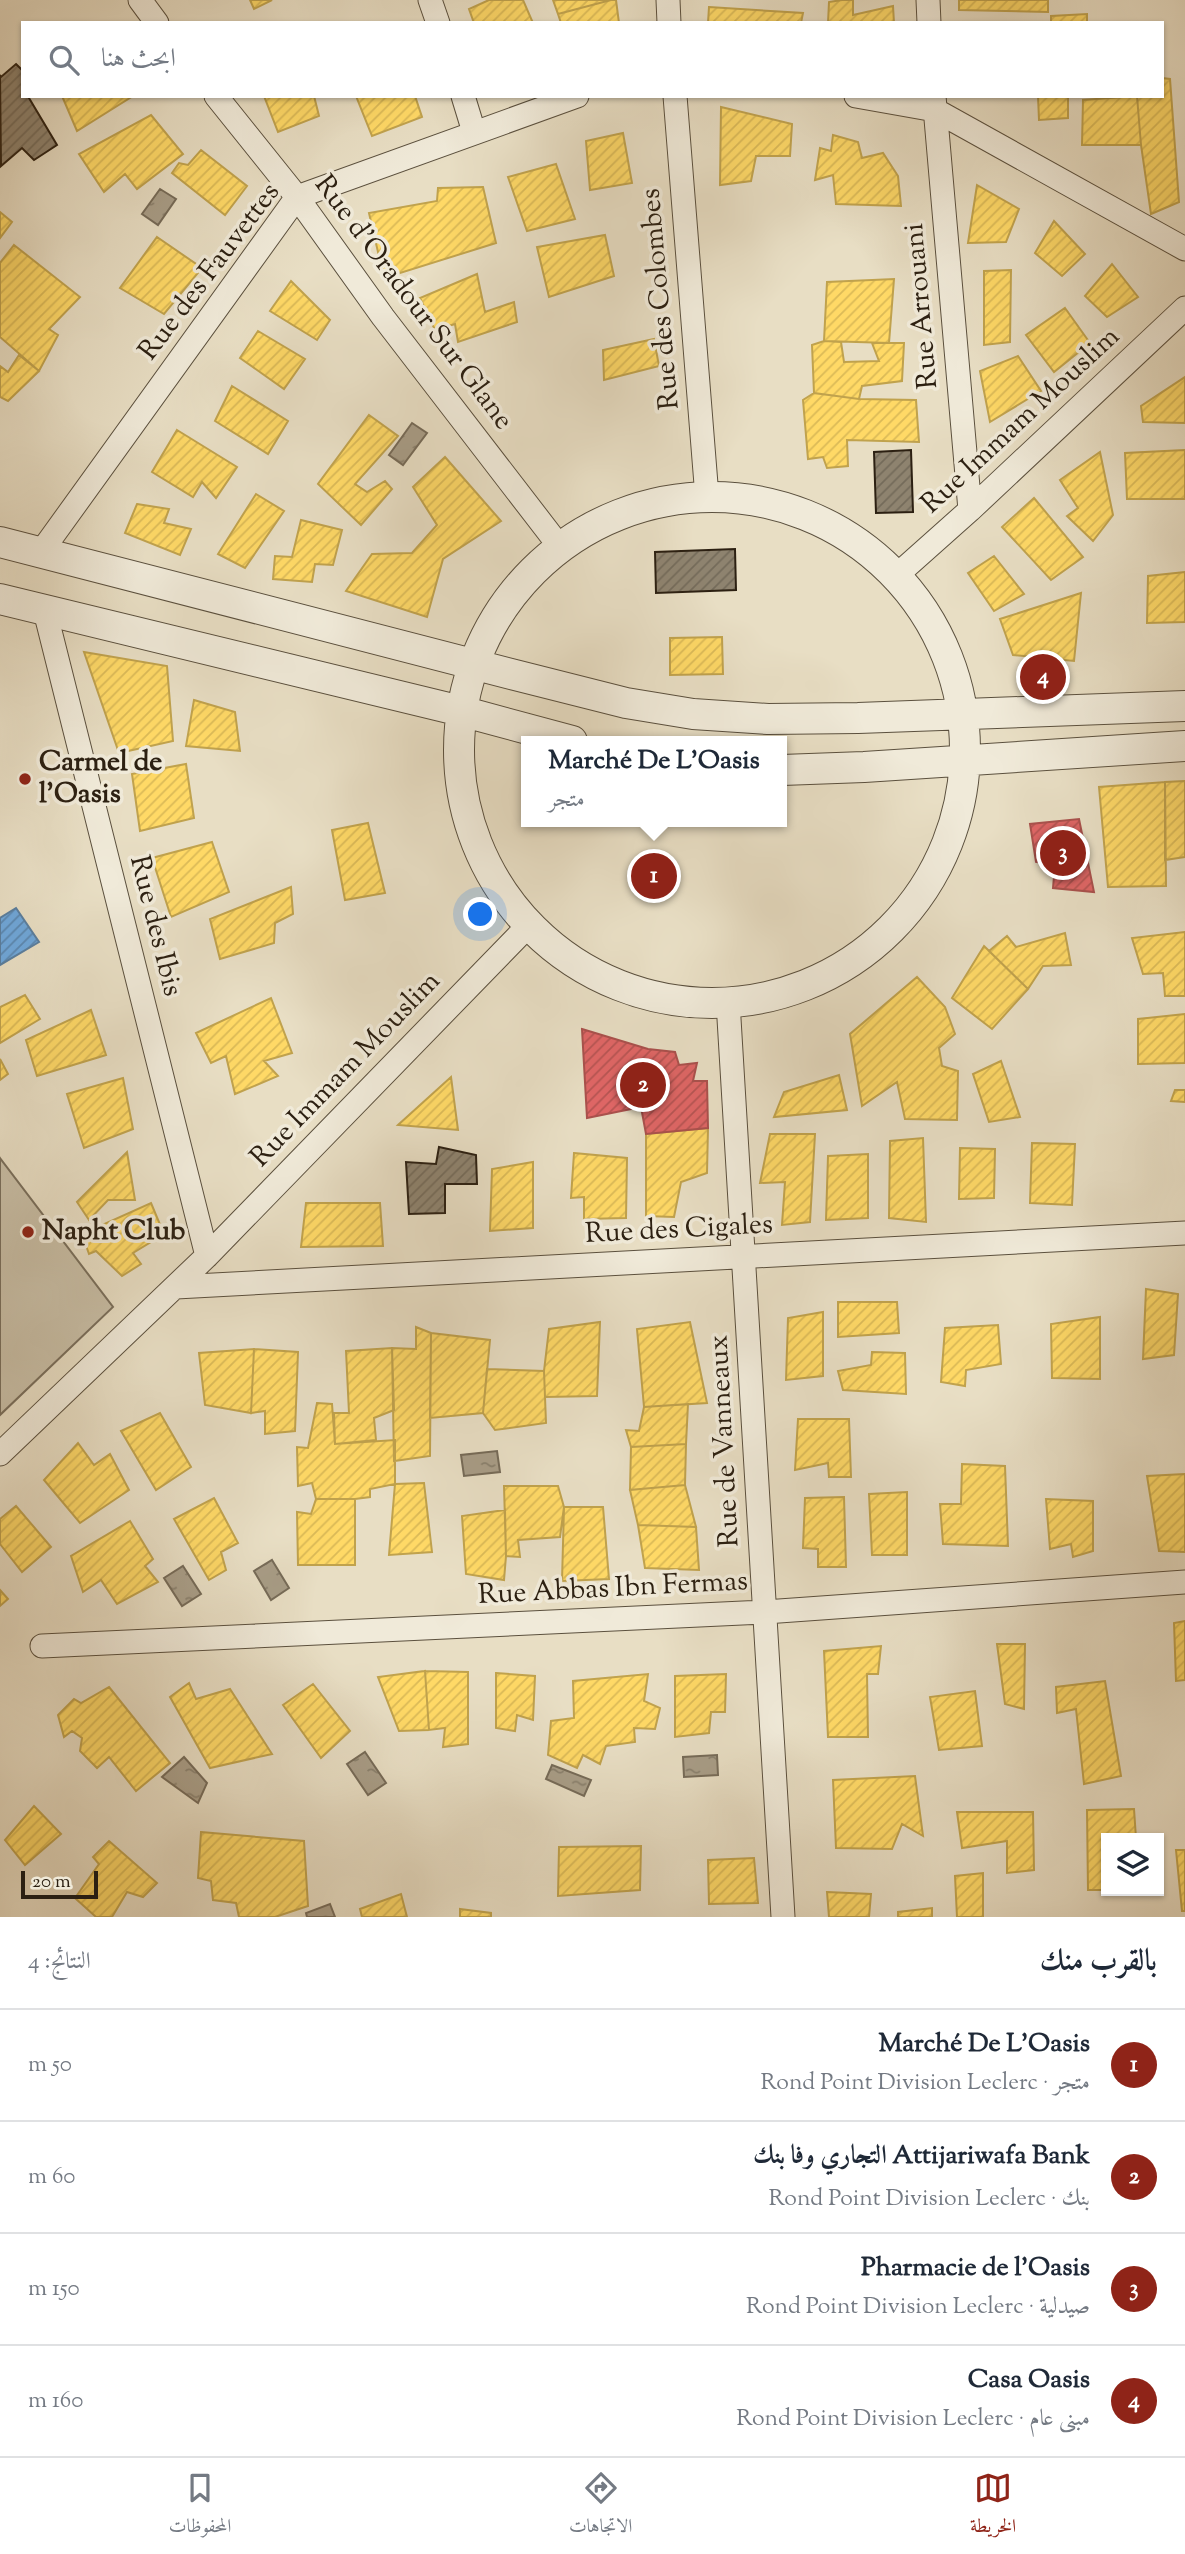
<!DOCTYPE html>
<html lang="ar">
<head>
<meta charset="utf-8">
<style>
  body { margin:0; font-family:"Sorts Mill Goudy",Amiri,serif; background:#f2f2f3; color:#1f2937; direction:rtl }
  .controls { position:absolute; right:21px; bottom:21px; display:grid; overflow:hidden; border-radius:0px; box-shadow:0 2px 5px #0004 }
  .controls button { width:63px; height:63px; display:grid; place-items:center; padding:0; border:0; border-bottom:2px solid #e0e1e3; background:#fff; color:#1f2937; font:35px sans-serif }
  .scale { position:absolute; left:21px; bottom:18px; width:77px; box-sizing:border-box; padding-left:7px; border:4px solid #2c2012; border-top:0; font-size:19px; line-height:24px; white-space:nowrap; color:#2c2012; -webkit-text-stroke:5px #f0ead9; paint-order:stroke }
  .you { position:absolute; left:481px; top:915px; width:24px; height:24px; margin:-18px; border:5px solid #fff; border-radius:50%; background:#1a73e8; box-shadow:0 0 0 10px #1a73e833 }
  .badge { display:grid; place-items:center; width:46px; height:46px; border-radius:50%; background:#8f2418; color:#fff; font-size:23px; font-weight:700 }
  .pin { position:absolute; translate:-50% -50%; border:4px solid #fff; box-shadow:0 2px 7px #0006 }
  .popup { position:absolute; left:521px; top:736px; width:266px; height:91px; box-sizing:border-box; display:grid; place-content:center; border-radius:0px; background:#fff; filter:drop-shadow(0 2px 5px #0005); font-size:23px; white-space:nowrap; color:#747a83 }
  .popup b { font-size:26px; color:#1f2937 }
  .popup::after { content:''; position:absolute; left:50%; top:100%; margin-left:-14px; border:14px solid transparent; border-top-color:#fff }
  .list { margin:0; padding:0; list-style:none }
  h2 { display:flex; justify-content:space-between; align-items:center; height:91px; margin:0; padding:0 28px; font-size:30px }
  h2 small { font-size:23px; font-weight:400; color:#747a83 }
  .list li { display:grid; grid-template-columns:46px 1fr auto; gap:21px; align-items:center; box-sizing:border-box; height:112px; padding:0 28px; border-top:2px solid #e0e1e3 }
  .list b { display:block; font-size:26px; white-space:nowrap }
  .list p { margin:0; font-size:23px; white-space:nowrap; color:#747a83 }
  .list em { font-size:23px; font-style:normal; color:#747a83 }
  .icon { flex:none; width:38px; height:38px; fill:none; stroke:currentColor; stroke-width:2; stroke-linecap:round; stroke-linejoin:round }
  .map { position:relative; flex:none; width:1185px; height:1917px; overflow:hidden; direction:ltr }
  .search { position:absolute; background:#fff; box-shadow:0 2px 5px #0004; left:21px; right:21px; top:21px; height:77px; display:flex; align-items:center; gap:18px; box-sizing:border-box; padding:0 24px; border-radius:0px; color:#747a83; font-size:26px }
  .sheet { height:539px; background:#fff }
  nav { display:flex; justify-content:space-around; align-items:center; box-sizing:border-box; height:98px; border-top:2px solid #e0e1e3; background:#fff; font-size:19px; color:#747a83 }
  nav a { display:grid; justify-items:center; gap:4px }
  nav .on { color:#8f2418 }
  .map>svg:first-child { display:block }
  .pitch { fill:#c8bea6; stroke:#7a6f5c; stroke-width:2 }
  .water { fill:url(#water-ripples); stroke:#766b58; stroke-width:2 }
  .homes { fill:url(#homes-hatch); stroke:#c0a24d; stroke-width:2 }
  .shops { fill:url(#shops-hatch); stroke:#aa514d; stroke-width:2 }
  .schools { fill:url(#schools-hatch); stroke:#5b7f9f; stroke-width:2 }
  .building { fill:url(#building-hatch); stroke:#2c2012; stroke-width:2 }
  .lines { fill:none; stroke-linecap:round; stroke-linejoin:round }
  .minor-casing { stroke:#5b503e; stroke-width:25 }
  .tertiary-casing { stroke:#5b503e; stroke-width:32 }
  .minor { stroke:#f0ead9; stroke-width:23 }
  .tertiary { stroke:#f0ead9; stroke-width:30 }
  .poi-dot { fill:#8f2418; stroke:#f0ead9; stroke-width:2.5 }
  .labels { text-anchor:middle; dominant-baseline:central; stroke-width:7; stroke-linejoin:round; paint-order:stroke }
  .street-label { font-size:28px; fill:#2c2012; stroke:#f0ead9 }
  .poi-label { font-size:28px; font-weight:bold; fill:#2c2012; stroke:#f0ead9; text-anchor:start }
</style>
</head>
<body>
<div class="map">
<svg width="1185" height="1917" viewBox="0 0 1185 1917">
  <defs>
    <pattern id="water-ripples" width="26" height="14" patternUnits="userSpaceOnUse" patternTransform="scale(1.75)"><rect width="26" height="14" fill="#a89d87"/><path d="M2 4q2-2 4 0t4 0M15 11q2-2 4 0t4 0" fill="none" stroke="#89806d"/></pattern>
    <pattern id="homes-hatch" width="6" height="6" patternUnits="userSpaceOnUse" patternTransform="scale(1.75)"><rect width="6" height="6" fill="#ffd966"/><path d="M-1 1l2-2M0 6l6-6M5 7l2-2" fill="none" stroke="#dbba57"/></pattern>
    <pattern id="shops-hatch" width="6" height="6" patternUnits="userSpaceOnUse" patternTransform="scale(1.75)"><rect width="6" height="6" fill="#e06666"/><path d="M-1 1l2-2M0 6l6-6M5 7l2-2" fill="none" stroke="#b65453"/></pattern>
    <pattern id="schools-hatch" width="6" height="6" patternUnits="userSpaceOnUse" patternTransform="scale(1.75)"><rect width="6" height="6" fill="#6fa8dc"/><path d="M-1 1l2-2M0 6l6-6M5 7l2-2" fill="none" stroke="#5b88b1"/></pattern>
    <pattern id="building-hatch" width="6" height="6" patternUnits="userSpaceOnUse" patternTransform="scale(1.75)"><rect width="6" height="6" fill="#8e836f"/><path d="M-1 1l2-2M0 6l6-6M5 7l2-2" fill="none" stroke="#746b5a"/></pattern>
  </defs>
  <rect width="100%" height="100%" fill="#e8dec4"/>
  <filter id="stains"><feTurbulence type="fractalNoise" baseFrequency=".00286" numOctaves="4"/><feColorMatrix values="0 0 0 0 .2 0 0 0 0 .09 0 0 0 0 .02 0 0 0 .5 -.17"/></filter>
  <radialGradient id="worn" r=".72"><stop offset=".6" stop-color="#630" stop-opacity="0"/><stop offset="1" stop-color="#630" stop-opacity=".3"/></radialGradient>
  <path class="pitch" d="M0,1158l113,149 -113,108z"/>
  <path class="water" d="M160,189l16,10 -18,26 -16,-11z
    M412,423l15,10 -24,32 -14,-10z
    M497,1451l3,21 -36,4 -3,-21z
    M272,1560l17,28 -18,12 -17,-29z
    M183,1566l18,28 -19,12 -18,-28z
    M365,1752l21,31 -18,12 -21,-31z
    M717,1755l1,20 -34,2 -1,-20z
    M184,1757l23,26 -9,20 -36,-26z
    M552,1765l39,15 -7,16 -38,-17z
    M330,1904l5,13h-28l-1,-4z"/>
  <path class="homes" d="M250,0h22l-18,9z
    M489,0h34l10,23h-59l-5,-14z
    M553,0h58l-53,14z
    M611,0h5l3,23h-58l-3,-9z
    M842,0h11v15l40,-9 1,17h-66l1,-21z
    M959,0h89v12l-89,-2z
    M709,7l94,6 -2,10h-93z
    M1087,14v9h-36v-7z
    M1162,78l8,1 9,123 -28,12 -10,-69 -4,-49h25z
    M62,96h71l-56,35z
    M264,96h50l5,20 -41,16z
    M356,96h59l7,21 -50,19z
    M1038,96h30v22l-29,2z
    M1137,96l4,49h-59l1,-45z
    M721,107l71,17 -2,32h-34l-5,25 -31,4z
    M151,115l32,39 -46,35 -12,-15 -21,18 -25,-38z
    M623,133l9,50 -42,7 -4,-49z
    M833,135l25,7 4,16 21,-5 15,23 3,30 -65,-2 -3,-29 -18,5 5,-32 11,3z
    M201,150l46,36 -22,29 -53,-42 7,-10 9,2z
    M556,164l19,55 -48,12 -19,-54z
    M977,185l42,24 -13,33 -38,1z
    M483,187l13,56 -112,35 -15,-65 68,-12 1,-13z
    M0,212l12,10 -12,16z
    M1054,221l31,33 -23,22 -27,-23z
    M605,235l9,41 -65,21 -12,-50z
    M157,237l45,31 -38,46 -44,-26z
    M14,245l66,52 -31,32 9,6 -19,36 -39,-34v-74z
    M1112,264l26,33 -31,20 -22,-21z
    M1011,270l-1,72 -26,3v-74z
    M477,274l8,38 29,-10 3,20 -59,20 -3,-18 -20,6 -15,-32z
    M894,279l-5,64 -65,-2 3,-59z
    M291,281l39,39 -13,20 -47,-29z
    M1065,308l25,35 -36,29 -28,-37z
    M258,331l47,28 -21,30 -44,-31z
    M654,339l5,27 -55,14 -1,-30z
    M824,341l17,1 3,20 35,-1 -7,-18h32l-2,38 -40,5 -3,13 -45,-6 -2,-48z
    M19,355l20,16 -31,30 -8,-4v-31l8,6z
    M1018,356l23,35 -51,31 -10,-51z
    M1185,377v46l-42,-1 -2,-16z
    M232,386l56,35 -20,33 -53,-33z
    M814,393l45,6 57,1 3,42 -72,-2 1,26 -21,2 -4,-11 -15,2 -5,-59z
    M369,415l29,21 -43,48 12,8 18,-11 7,8 -31,36 -43,-41z
    M177,430l60,37 -21,31 -14,-16 -9,15 -41,-25z
    M1185,450v49h-58l-2,-46z
    M1100,452l13,63 -20,26 -26,-25 11,-8 -18,-28z
    M445,457l56,64 -58,38 -16,58 -81,-26 26,-37 40,-1 25,-28 -24,-38z
    M256,494l28,17 -39,57 -27,-14z
    M1034,498l49,59 -32,23 -49,-53z
    M137,504l32,5 -5,14 27,6 -11,26 -55,-22z
    M301,520l41,10 -9,35 -18,-1 -3,18 -39,-3 2,-23 17,1z
    M994,556l30,38 -30,17 -26,-38z
    M1185,572v50l-38,1 1,-47z
    M1081,593l-7,68 -61,-6 -13,-36z
    M722,637l1,37 -53,1v-37z
    M84,652l83,14 6,75 -54,12z
    M194,700l41,12 5,39 -54,-5z
    M186,764l8,54 -54,13 -8,-57z
    M1185,781v76l-20,3v-78z
    M1165,782l1,104 -58,1 -9,-100z
    M368,823l17,70 -40,7 -13,-70z
    M212,842l17,50 -58,25 -19,-59z
    M291,887l2,27 -18,9 -1,20 -54,16 -10,-40z
    M1185,932v64h-20l-2,-23 -20,1 -11,-36z
    M1065,933l6,32 -28,1 -15,23 -39,-38 18,-15 9,11z
    M984,946l44,43 -36,40 -40,-31z
    M917,977l28,30 10,27 -16,14 3,18 16,5 -1,49 -52,-1 -8,-37 -35,24 -12,-72z
    M25,995l15,24 -40,24v-36z
    M271,998l21,55 -28,8 14,15 -43,18 -9,-38 -15,7 -15,-30z
    M91,1010l15,45 -69,21 -11,-36z
    M1185,1014v49l-47,1v-45z
    M0,1059l8,15 -8,6z
    M1001,1061l19,56 -31,5 -16,-48z
    M839,1075l8,35 -73,7 10,-25z
    M451,1077l7,53 -60,-5z
    M123,1078l10,51 -49,19 -17,-54z
    M1175,1090h10v12l-14,-1z
    M708,1128l-1,45 -26,9 -7,35 -28,-1v-82z
    M770,1134h45l-5,88 -28,3 3,-43 -25,1z
    M923,1138l3,84 -37,-4 1,-77z
    M1032,1143l43,1 -3,61 -42,-2z
    M960,1148l35,1 -1,49 -35,1z
    M127,1152l8,48h-27l-19,20 -12,-18z
    M574,1153l53,5 -1,60 -42,1v-22l-13,1z
    M868,1154v64l-42,2 2,-64z
    M533,1162v66l-43,3 2,-62z
    M151,1203l13,31 -31,19 8,11 -19,12 -26,-25 -7,3 -7,-20z
    M306,1203h74l3,43 -82,1z
    M1146,1289l32,5 -4,61 -31,4z
    M838,1302h59l2,31 -61,4z
    M823,1312v64l-37,4 2,-62z
    M1100,1317v62l-48,-1 -1,-54z
    M600,1322l-3,74 -52,1 -1,-26 5,-42z
    M690,1322l17,81 -63,4 -7,-78z
    M998,1325l3,39 -35,6 -1,16 -24,-4 4,-54z
    M416,1327l15,6 -1,123 -36,5 -2,-113 24,1z
    M431,1333l59,7 -7,73 -53,5z
    M392,1348l2,62 -20,8 2,22 -41,4 -1,-31h15l-3,-62z
    M254,1349l44,3 -3,79 -30,3v-23l-14,2z
    M254,1349l-3,64 -46,-8 -6,-52z
    M872,1352l33,1 1,41 -63,-4 -5,-19 33,-6z
    M487,1369l57,2 2,52 -51,7 -12,-17z
    M317,1403l15,1 3,40 60,-4v44l-25,5v8l-15,2h-39l-4,-16 -14,3 -1,-39 11,1z
    M688,1404l-2,40 -55,3 -5,-17 13,1 5,-24z
    M160,1413l31,54 -35,23 -35,-59z
    M798,1419h51l2,58h-22l-1,-14 -33,7z
    M78,1443l16,22 16,-11 19,36 -49,33 -36,-43z
    M686,1444l-1,41 -55,5 1,-43z
    M962,1464l43,2 3,80 -65,-2 -3,-40h21z
    M1185,1474v78l-26,-1 -12,-75z
    M424,1483l8,69 -43,3 6,-71z
    M685,1485l11,42 -58,-2 -8,-35z
    M504,1486h54l6,21 -4,30 -42,3 2,17 -14,-1z
    M907,1492v63h-35l-3,-61z
    M844,1497l2,70h-28v-18l-15,-1 2,-50z
    M214,1498l24,45 -17,9 5,18 -17,10 -35,-61z
    M316,1499h39v66h-57l-1,-53 14,2z
    M1046,1499l47,2v50l-20,6 -2,-13 -21,5z
    M16,1506l35,41 -29,25 -22,-28v-25z
    M564,1507h39l6,72 -47,2z
    M505,1510l1,46 -2,24 -38,-6 -4,-58z
    M130,1521l23,38 -8,7 13,16 -41,22 -16,-24 -18,12 -12,-36z
    M638,1525l58,2 3,43 -54,-2z
    M0,1590l8,9 -8,7z
    M1185,1621v59l-9,1 -2,-58z
    M997,1644h28l-1,65 -19,-5z
    M881,1646l-3,28h-11l1,63h-40l-4,-86z
    M425,1671l43,1v72l-25,3 2,-19 -16,2z
    M425,1671l4,59 -30,1 -21,-54z
    M496,1673l39,3 -2,44 -16,-5 -2,16 -19,-3z
    M648,1674l-4,27 16,7 -5,21 -21,-1 1,14 -29,4 -6,18 -17,-9 -6,13 -29,-13 3,-34 23,-3 -1,-37z
    M726,1674l-1,38h-14l-2,21 -34,4v-61z
    M1105,1681l16,95 -37,8 -8,-75 -19,4 -1,-26z
    M189,1683l7,16 34,-10 42,65 -62,14 -40,-71z
    M313,1684l37,47 -29,27 -38,-53z
    M109,1687l61,76 -34,28 -27,-34 -12,11 -17,-17 2,-13 -10,-7 -8,6 -6,-22 16,-16 7,4z
    M975,1691l7,55 -43,4 -9,-53z
    M915,1776l8,60 -21,-12 -10,25 -56,-1 -3,-68z
    M34,1806l27,28 -36,31 -20,-25z
    M1134,1809l2,29h-30v52h-18l-1,-80z
    M957,1812h76l1,58 -27,3v-32l-45,7z
    M201,1832l103,9 4,65 -33,11h-36l-3,-14 -23,-3 -2,-19 -13,-3z
    M109,1841l48,42 -14,14 -16,-5 -15,25h-16l-21,-19 24,-34 -6,-7z
    M641,1846l-1,44 -82,6 1,-49z
    M1176,1850h9v61h-3z
    M754,1858l4,45 -49,1 -1,-44z
    M983,1873v44h-26l-2,-41z
    M827,1892l44,2 -2,23h-40z
    M401,1894l6,23h-45l-2,-8z
    M932,1908v9h-34v-5z
    M460,1909l31,4v4h-31z"/>
  <path class="shops" d="M1079,819l15,73 -41,-4 2,-23 -19,-3 -6,-38z
    M582,1029l66,20 27,3 4,13 18,-2 -4,18h14l1,47 -62,6 -5,-27 -54,11z"/>
  <path class="schools" d="M16,908l23,34 -39,23v-47z"/>
  <path class="building" d="M16,64l7,7v25h9l-3,2 28,47 -23,15 -12,-12 -21,18 -1,-91 1,2z
    M911,450l2,62 -37,1 -2,-61z
    M735,549l1,41 -80,3 -1,-41z
    M439,1147l37,8 1,29h-32v29l-36,1 -3,-52 30,2z"/>
  <g class="lines">
    <g class="minor-casing">
      <path id="minor" d="M140,0l17,23
        M430,0l8,23
        M668,0l1,23
        M928,0l1,23
        M216,96l81,101 86,120 177,230
        M463,96l11,36
        M675,96l32,401
        M856,96l79,14 250,139
        M934,96l36,414
        M41,552l256,-355 280,-101
        M897,575l73,-65 215,-202
        M45,611l162,645
        M728,1002l55,915
        M176,1287l1009,-54
        M0,1454l207,-198 321,-330
        M42,1646l723,-34 420,-30"/>
    </g>
    <g class="tertiary-casing">
      <path id="tertiary" d="M459 750a253 253 0 1 1 506 0a253 253 0 1 1-506 0Z
        M0,542l515,133 111,28 67,11 75,5 90,-1 327,-12
        M0,599l461,112 111,30
        M782,770l82,-3 321,-21"/>
    </g>
    <use href="#minor" class="minor"/>
    <use href="#tertiary" class="tertiary"/>
  </g>
  <g class="poi-dot">
    <circle cx="25" cy="779" r="7"/>
    <circle cx="28" cy="1232" r="7"/>
  </g>
  <g class="labels">
    <g class="street-label">
      <text transform="translate(210 272) rotate(-53)">Rue des Fauvettes</text>
      <text transform="translate(661 299) rotate(-95)">Rue des Colombes</text>
      <text transform="translate(413 303) rotate(53)">Rue d'Oradour Sur Glane</text>
      <text transform="translate(922 306) rotate(-95)">Rue Arrouani</text>
      <text transform="translate(1021 421) rotate(-43)">Rue Immam Mouslim</text>
      <text transform="translate(155 926) rotate(76)">Rue des Ibis</text>
      <text transform="translate(346 1070) rotate(-46)">Rue Immam Mouslim</text>
      <text transform="translate(679 1230) rotate(-3)">Rue des Cigales</text>
      <text transform="translate(725 1441) rotate(-93)">Rue de Vanneaux</text>
      <text transform="translate(613 1589) rotate(-3)">Rue Abbas Ibn Fermas</text>
    </g>
    <g class="poi-label">
      <text x="39" y="763">Carmel de<tspan x="39" dy="32">l'Oasis</tspan></text>
      <text x="42" y="1232">Napht Club</text>
    </g>
  </g>
  <rect width="100%" height="100%" filter="url(#stains)"/>
  <rect width="100%" height="100%" fill="url(#worn)"/>
</svg>
<div class="controls">
<button><svg class="icon" aria-label="layers" viewBox="0 0 24 24"><path d="M12 4l9 5-9 5-9-5zM3 14l9 5 9-5"/></svg></button>
</div>
<div class="scale">20 m</div>
<div class="you"></div>
<div class="pin badge" style="left:654px;top:876px">1</div>
<div class="popup"><b>Marché De L'Oasis</b>متجر</div>
<div class="pin badge" style="left:643px;top:1085px">2</div>
<div class="pin badge" style="left:1063px;top:853px">3</div>
<div class="pin badge" style="left:1043px;top:677px">4</div>
<div class="search"><svg class="icon" aria-label="search" viewBox="0 0 24 24"><circle cx="10" cy="10" r="6"/><path d="M15 15l6 6"/></svg>ابحث هنا</div>
</div>
<section class="sheet">
<h2>بالقرب منك<small>النتائج: 4</small></h2>
<ul class="list">
<li><span class="badge">1</span><div><b>Marché De L'Oasis</b><p>متجر · Rond Point Division Leclerc</p></div><em>50 m</em></li>
<li><span class="badge">2</span><div><b>Attijariwafa Bank التجاري وفا بنك</b><p>بنك · Rond Point Division Leclerc</p></div><em>60 m</em></li>
<li><span class="badge">3</span><div><b>Pharmacie de l'Oasis</b><p>صيدلية · Rond Point Division Leclerc</p></div><em>150 m</em></li>
<li><span class="badge">4</span><div><b>Casa Oasis</b><p>مبنى عام · Rond Point Division Leclerc</p></div><em>160 m</em></li>
</ul>
</section>
<nav>
<a class="on"><svg class="icon" aria-label="map" viewBox="0 0 24 24"><path d="M3 6l6-2 6 2 6-2v14l-6 2-6-2-6 2zM9 4v14M15 6v14"/></svg>الخريطة</a>
<a><svg class="icon" aria-label="directions" viewBox="0 0 24 24"><path d="M12 3l9 9-9 9-9-9zM9 14v-3h6M13 9l2 2-2 2"/></svg>الاتجاهات</a>
<a><svg class="icon" aria-label="saved" viewBox="0 0 24 24"><path d="M7 4h10v16l-5-4-5 4z"/></svg>المحفوظات</a>
</nav>
</body>
</html>
